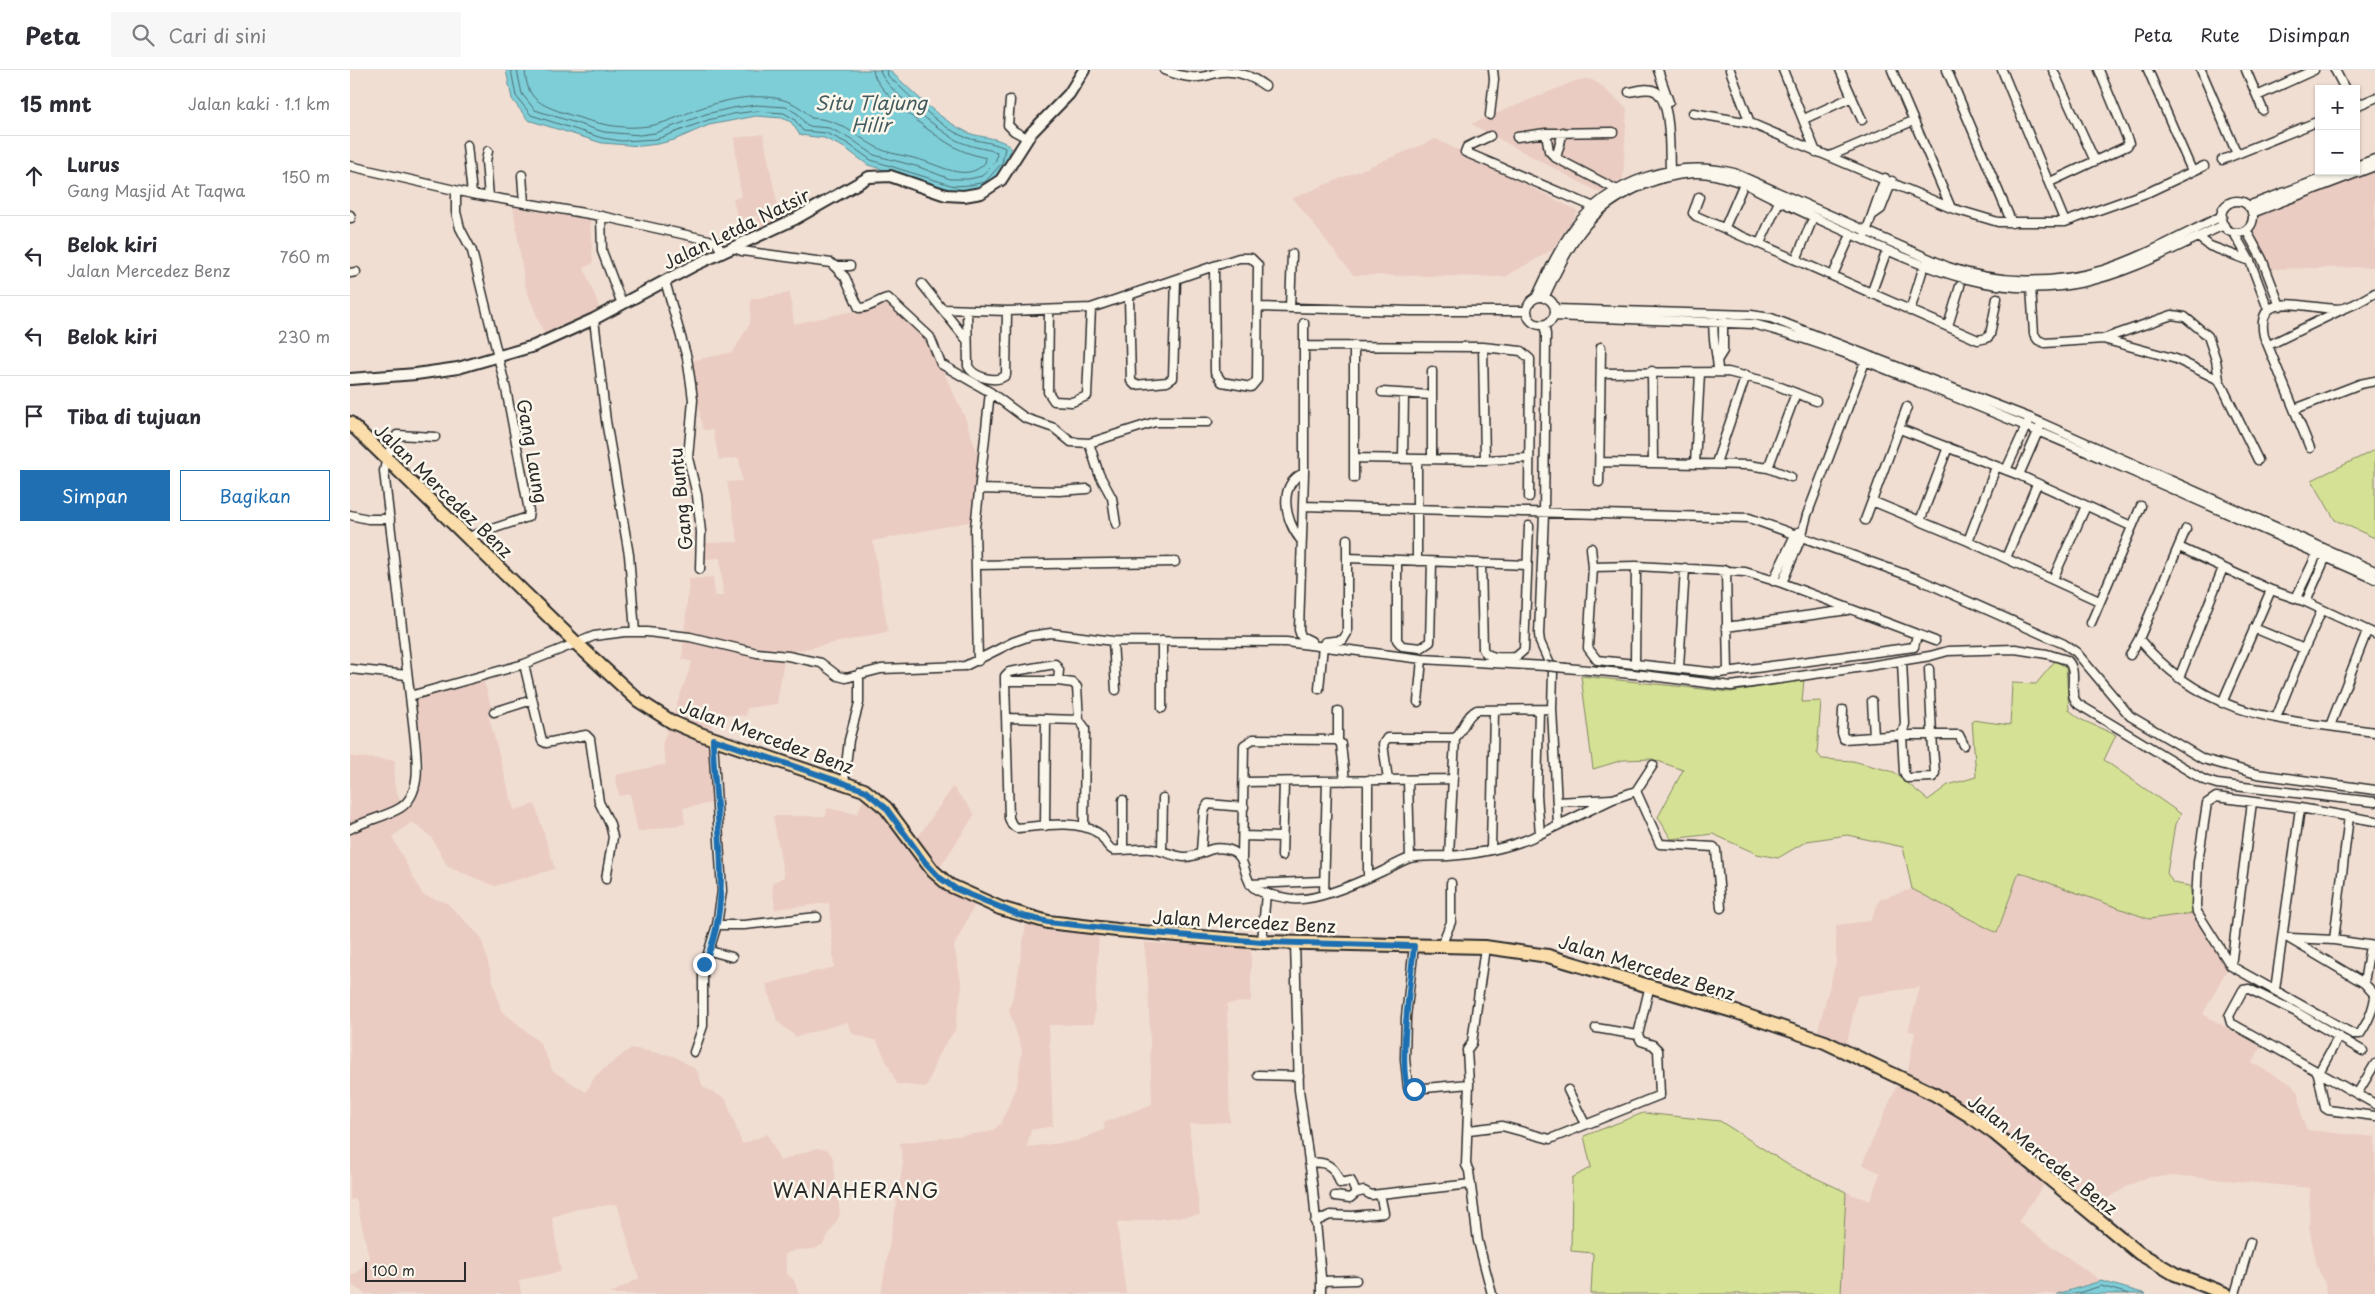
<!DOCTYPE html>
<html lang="id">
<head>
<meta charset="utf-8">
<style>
  body { margin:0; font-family:"Playpen Sans",sans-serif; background:#f7f7f7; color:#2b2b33 }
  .controls { position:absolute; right:15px; top:15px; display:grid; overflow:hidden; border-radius:0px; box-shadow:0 1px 4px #0004 }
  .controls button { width:45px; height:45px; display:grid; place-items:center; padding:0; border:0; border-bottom:1px solid #e1e1e2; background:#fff; color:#2b2b33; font:25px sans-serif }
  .scale { position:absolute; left:15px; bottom:12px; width:101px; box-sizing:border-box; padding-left:5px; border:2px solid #2b2b2b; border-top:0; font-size:14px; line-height:18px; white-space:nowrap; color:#2b2b2b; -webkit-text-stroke:4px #fbf7ec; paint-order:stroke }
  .stop { position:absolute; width:15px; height:15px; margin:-11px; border:4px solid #1f6fb2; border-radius:50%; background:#fff }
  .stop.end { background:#1f6fb2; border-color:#fff; box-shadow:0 1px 5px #0008 }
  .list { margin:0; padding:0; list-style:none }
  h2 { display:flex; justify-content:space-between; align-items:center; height:65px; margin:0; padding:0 20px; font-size:21px }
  h2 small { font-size:16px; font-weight:400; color:#7c7c81 }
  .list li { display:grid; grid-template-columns:32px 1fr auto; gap:15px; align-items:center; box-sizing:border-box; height:80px; padding:0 20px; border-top:1px solid #e1e1e2 }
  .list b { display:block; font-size:19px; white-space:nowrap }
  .list p { margin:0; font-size:16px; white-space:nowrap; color:#7c7c81 }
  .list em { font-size:16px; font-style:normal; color:#7c7c81 }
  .actions { display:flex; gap:10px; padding:15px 20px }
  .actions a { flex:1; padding:11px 0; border:1px solid #1f6fb2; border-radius:0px; text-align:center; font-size:18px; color:#1f6fb2 }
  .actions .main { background:#1f6fb2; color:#fff }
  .icon { flex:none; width:28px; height:28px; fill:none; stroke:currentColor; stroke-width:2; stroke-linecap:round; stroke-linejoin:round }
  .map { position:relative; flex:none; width:2025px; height:1224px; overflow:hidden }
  header { display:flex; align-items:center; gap:30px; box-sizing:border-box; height:70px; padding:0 25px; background:#fff; border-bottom:1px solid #e1e1e2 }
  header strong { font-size:24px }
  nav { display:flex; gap:28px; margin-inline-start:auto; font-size:18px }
  .search { width:350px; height:45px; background:#f7f7f7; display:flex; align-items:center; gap:12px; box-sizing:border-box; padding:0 18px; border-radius:0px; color:#7c7c81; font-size:19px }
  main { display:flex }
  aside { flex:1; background:#fff }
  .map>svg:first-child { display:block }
  .built { fill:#eaccc2 }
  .green { fill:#d5e295; stroke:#808660 }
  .water { fill:#7eced8; stroke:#5d8d93 }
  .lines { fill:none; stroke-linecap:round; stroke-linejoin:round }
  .shore { stroke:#4c6c70; stroke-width:1 }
  .minor-casing { stroke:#2b2b2b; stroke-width:11 }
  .tertiary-casing { stroke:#2b2b2b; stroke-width:14 }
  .primary-casing { stroke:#2b2b2b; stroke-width:16 }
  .minor { stroke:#fbf7ec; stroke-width:8 }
  .tertiary { stroke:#fbf7ec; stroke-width:10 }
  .primary { stroke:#faddab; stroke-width:12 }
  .minor-bridge-casing { stroke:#2b2b2b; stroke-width:11; stroke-linecap:butt }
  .minor-bridge { stroke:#fbf7ec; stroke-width:8 }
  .route { stroke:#1f6fb2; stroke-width:6 }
  .labels { text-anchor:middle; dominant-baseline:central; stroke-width:5; stroke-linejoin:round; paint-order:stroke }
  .street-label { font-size:18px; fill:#2b2b2b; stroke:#fbf7ec }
  .water-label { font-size:19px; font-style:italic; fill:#445c5f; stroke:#fbf7ec }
  .quarter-label { font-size:20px; letter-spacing:1px; fill:#2b2b2b; stroke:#fbf7ec }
</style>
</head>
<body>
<header>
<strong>Peta</strong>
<div class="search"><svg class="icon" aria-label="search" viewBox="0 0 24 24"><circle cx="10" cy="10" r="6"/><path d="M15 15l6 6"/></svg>Cari di sini</div>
<nav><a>Peta</a><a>Rute</a><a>Disimpan</a></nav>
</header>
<main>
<aside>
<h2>15 mnt<small>Jalan kaki · 1.1 km</small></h2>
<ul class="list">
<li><svg class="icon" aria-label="ahead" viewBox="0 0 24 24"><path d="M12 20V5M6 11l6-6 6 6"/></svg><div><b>Lurus</b><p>Gang Masjid At Taqwa</p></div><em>150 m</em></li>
<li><svg class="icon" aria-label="left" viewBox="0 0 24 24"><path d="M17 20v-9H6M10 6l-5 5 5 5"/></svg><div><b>Belok kiri</b><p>Jalan Mercedez Benz</p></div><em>760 m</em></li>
<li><svg class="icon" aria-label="left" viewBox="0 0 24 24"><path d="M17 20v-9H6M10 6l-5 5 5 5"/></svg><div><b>Belok kiri</b></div><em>230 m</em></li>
<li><svg class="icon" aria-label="arrive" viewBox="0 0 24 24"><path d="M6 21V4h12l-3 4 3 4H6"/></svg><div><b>Tiba di tujuan</b></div></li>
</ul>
<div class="actions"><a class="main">Simpan</a><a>Bagikan</a></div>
</aside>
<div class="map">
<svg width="2025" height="1224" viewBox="0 0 2025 1224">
  <rect width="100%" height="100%" fill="#f1ded3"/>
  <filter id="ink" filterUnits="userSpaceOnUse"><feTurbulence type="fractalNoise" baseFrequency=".02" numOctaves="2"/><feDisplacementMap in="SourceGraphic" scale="10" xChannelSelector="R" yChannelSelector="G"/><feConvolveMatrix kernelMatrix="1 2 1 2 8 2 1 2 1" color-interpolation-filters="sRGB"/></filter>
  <g filter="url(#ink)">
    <path class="built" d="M1235,9l7,1 7,4 28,24 -4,70 -23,15 -129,-69 104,-43z
      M413,64l19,93 -20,6 -5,-17 -19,5 -5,-22 8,-2 -7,-59z
      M1086,69l142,72 -26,39 -47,27 -152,-2 -60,-77z
      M2025,101v96l-103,2 -20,-40 3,-12z
      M163,137l77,13 3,43 -9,5 18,46 -56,25 -21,-53z
      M440,223l4,31 96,-21 33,26 41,86 23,65 -9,40 -105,21 15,91 -103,21 -8,51 -30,4 -1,8 -28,-2 -8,17 3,72 -30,5 2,16 -47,8 -8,-38 -11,2 -4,-21 51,-11 -4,-19 30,-83 -10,-3 7,-80 24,-2 2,19h8l-3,-38 -15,1v-16l33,-1 -11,-60 15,-1 -3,-23 -20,2 -6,-30h-10l-13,-69 43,-9 17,-29 1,-24z
      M133,608l10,35 -5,1 26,96 21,-6 20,65 -60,17 -47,-19 -17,-30 -19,-15 -20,15 31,58 24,8 34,34 20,73 39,33 13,28 33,21 9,-16 36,-28 43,8 23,14 6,17 23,12 16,45 26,-10 12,27 37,-13 11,2 5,8 7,57 -17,29 -8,5 -19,1 -11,4 2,20 7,6 5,14h-189l29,-16 -22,-74 -39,5 -26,8 9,55 -42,8 2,14h-156l-12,-8 -3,-10 8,-4 11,-14 -13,-59 -6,1v-445l2,2 43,3 -1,23 9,27 10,-5 11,-38 -9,-72z
      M603,717l22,27 -40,61 41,27 -22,44 8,40 -7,44 -18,27 -10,30 -30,-3 -20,-43 -24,-7 -6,-12 -51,15 -19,-16 -11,-37 68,-17 -5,-64 -54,6 -3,-26 12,-6 -11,-61h53l1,-8 30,6 8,-19 30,27 15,26z
      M1669,802l130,47 45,-6 37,56 -5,2 -23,43 58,33 -9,16 39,21 8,10 3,24 5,12 68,7v157h-49l-1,-10 -8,-18 -8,-39 1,-39 -127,-12 -35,1 -18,8 -46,27 -39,-29 -27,39 83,59 -44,13h-216l5,-102 24,9 10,-28 -18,-9 40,-90 5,1 8,-43 -7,-1 12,-44 -63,9 -11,52 -29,-15 19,-71v-37l34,-4 10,-22 32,-10 85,44z
      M676,853l73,12 -5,89 -45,1 4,101 -22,4 -4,17 50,-6 28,-12 -2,-6 49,-19 -4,-122 -4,-39 107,3v55l-24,3 3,118 -41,2 11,91 -83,8 9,71h-245l22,-131 -3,-20 90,-11 11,-8 16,-39 5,-35 -13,-40 8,-30z"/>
    <path class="green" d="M2025,380v88l-40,-18 -23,-40z
      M1705,591l11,6 3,43 13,10 34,15 -12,25 77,54 -6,10 -8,49 6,10 17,3 4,27 -45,6 -130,-47 -22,61 -85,-44 -9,-42 -56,-12 -40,6 -29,17 -21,-4 -44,-20 -42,5 -13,-22 25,-47 -31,-11 -29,1 -30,9 -12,-93 150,16 73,-13 -2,23 19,-1 -4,52 5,6 31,2 41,11 34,28 20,-15 28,-8 -4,-57 38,5 2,-42 24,1z
      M1293,1043l77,8 70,45 56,26 -5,102h-250l2,-41 -22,-2 1,-73 19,-11 -7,-31z"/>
    <path class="water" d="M156,0h383c25,22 48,49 80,63 11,5 36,4 42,16l-5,16 -6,9 -13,12 -16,4 -17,1 -86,-26 -23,-17 -21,-10 -24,-3 -9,-13 -9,-4 -26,-2 -47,9 -35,15 -16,4 -17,2 -39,-3 -74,-23 -16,-21z
      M1751,1211l45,13h-89z"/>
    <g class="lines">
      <path class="shore" d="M161,0l5,26 15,19 71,23 20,3 35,-2 51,-19 25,-6 23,-3 28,2 10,6 9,12 23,2 21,10 24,17 83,26 16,-1 15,-3 17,-19 3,-15c-14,-7 -30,-6 -45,-13 -28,-14 -49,-39 -72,-59l-1,-6
        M167,0l5,24 13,16 69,22 36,3 15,-2 51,-19 26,-6 24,-3 30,2 12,7 9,12 22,2 21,10 24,17 45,12 31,12h19l13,-3 14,-16 1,-8c-14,-4 -27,-5 -41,-12 -15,-9 -75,-54 -76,-70
        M175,0c2,28 12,33 36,42 25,8 51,17 78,15 24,-1 43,-13 65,-20 34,-11 82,-20 107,11 28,1 42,16 65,29 12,7 28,8 41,12 22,5 49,25 68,4l1,-5c-12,-3 -23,-6 -33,-12 -19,-10 -80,-56 -80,-76
        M1725,1224l26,-8 28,8"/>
      <g class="minor-casing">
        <path id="minor" d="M814,0c11,4 22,8 34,7 8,0 16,-4 23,-5 17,-2 31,4 44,14
          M1308,0l11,32
          M1380,0l20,53
          M1433,0l33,82
          M1490,0l22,50
          M1542,0l59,138
          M1597,0l65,153
          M1652,0l63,152
          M1703,0l42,91
          M1798,0l44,101
          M1851,0l36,84
          M1896,0l11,26 57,-26
          M1985,0l10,19
          M1279,22c8,-1 18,-5 26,-1 17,10 14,60 15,79
          M1907,26l6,14
          M660,30l-2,25 6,6 13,7
          M2006,36l19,-8
          M1343,43l57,10 201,85 47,14h67l84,-30 55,-26
          M1140,45l4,-36 -1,-9
          M1454,49l48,-22
          M1263,62l-67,1 3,18 7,7 65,34
          M1140,66l-23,11 -2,5 129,55
          M1167,67l29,-4
          M117,75l5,49
          M138,81l-2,10 3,36
          M1480,86l83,-35
          M1206,88l7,-26
          M1872,90l97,-39
          M0,96l122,28 129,22 108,24 7,2 7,11
          M2006,96l19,-7
          M172,105l2,28
          M1700,112l77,-36 2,-3 -30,-73
          M106,121v21l4,16 12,23 34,138 23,122 -1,6 -60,20
          M1349,127l-6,16 3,3 282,124 9,-2 3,-3 7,-37
          M1871 147a16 16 0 1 1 32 0a16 16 0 1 1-32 0Z
          M1898,136l94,-35
          M1902,143l123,-47
          M1524,144l7,-5 11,-28
          M0,145l1,3
          M251,146l1,35 20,53
          M1375,157l16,-37
          M1896,160l16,29 18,47
          M1884,163l16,28 18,48
          M1515,165l20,-57
          M1848,167l12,9 40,15
          M1410,173l17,-37
          M384,178l8,3 89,12 14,14 14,31c13,0 20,-9 29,-10l42,39 11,27 49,28 35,26 29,10 17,14 18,1 66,-21h53
          M1446,190l15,-37
          M484,196h16
          M0,203l6,-1
          M1483,205l16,-36
          M315,211l22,77 4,26 2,16 -5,58 9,37 4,37 -1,37
          M572,214l44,55
          M1681,217l3,47 4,6 7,3 58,-4 69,-24 13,2 23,19 8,24 3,20 39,80
          M1521,224l16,-44
          M779,227l2,84 4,4 32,-3 6,-4 3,-98
          M1177 241a14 14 0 1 1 28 0a14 14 0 1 1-28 0Z
          M1186,228c11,-24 22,-48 38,-70 37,-49 103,-69 160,-55l214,94c49,17 105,18 155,3 39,-12 81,-36 119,-54
          M1194,228c12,-26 24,-51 42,-73 25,-30 70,-50 108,-52 18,-1 35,6 52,11 33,18 68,33 103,49 77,35 147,68 235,49 49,-10 95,-37 140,-57
          M909,237l152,4h116
          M940,238l2,-54
          M594,239l63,2 84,-3 123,-42 25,-8h12l7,7 -1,115 -6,7 -29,-5 -7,-10 -1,-106
          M1205,239l196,6 20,3 259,100 345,153
          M617,240l1,56c5,11 28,18 38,9l1,-64
          M699,241l-1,81 6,9 18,1 15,-6 4,-88
          M1560,241l12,-39
          M1204,246l199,8c68,17 134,46 199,72 143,57 282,121 423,183
          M244,249l12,102 23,134 6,77
          M1364,250c-3,18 4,34 4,52
          M954,253v150l-5,157 2,6 10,5
          M1194,255l2,9 -2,180 -5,120 1,8 13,29 -1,38 6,116
          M1598,256l12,-40
          M1753,269l73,20 43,21
          M1919,275l74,-36
          M954,276l179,1 38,4 9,8 -1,138
          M1133,277l2,113
          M1368,289l5,-8v-31
          M1082,301v87
          M1302,301l1,91
          M1251,303l127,-1 40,10 48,19
          M1032,322l49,3
          M1945,339l65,-25 15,-3
          M1550,359l119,46 112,51
          M739,373l10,31 13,24 4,26
          M1960,378l-46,-112c-11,-53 55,-22 80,-28 10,-2 21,-10 31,-15
          M1004,388l131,2 43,-2
          M1053,388l1,-64
          M1251,392l147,3 20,3 23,9
          M1366,393l30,-88
          M1345,394l5,-91
          M1418,398l28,-75
          M1656,400l22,-48
          M1669,405l21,-48
          M1004,408v-132
          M1249,412l2,-135
          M629,419l80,2 28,-2
          M1522,431l96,40 131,60
          M953,436l446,12 169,61 146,65 12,8 54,64 73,43 54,15 118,16
          M0,445l18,4h22
          M1515,450l42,-113
          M1570,451l28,-74
          M950,469c-15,-18 -23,-55 4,-66
          M1618,471l28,-74
          M1829,477l92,43 35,12 69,32
          M1241,478l2,19 -5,81 9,12 122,13 195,-26 3,-12
          M998,488l179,7
          M1656,488l31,-74
          M1047,490v80l5,6 19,2 9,-6 2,-80
          M1067,491v-102
          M1131,493l2,86c5,11 22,8 33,8l8,-7 5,-124
          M626,495l199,-3
          M1243,497l43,-1 109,6 37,11 153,58
          M1376,500l2,102
          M1703,509l33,-73
          M1423,511l22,-46 3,-3
          M1432,513l19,-45 6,-23 59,-156
          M1946,528l23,-48
          M1956,532l22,-50
          M1741,553l50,-117
          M1376,557l122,-17
          M1904,558l50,21
          M1789,569c67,80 140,80 236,93
          M763,571l3,49
          M975,572l18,-2 4,-7v-94
          M1780,585l9,-16 47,-110
          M628,591l-3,-133 15,-136
          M1285,593l1,-97
          M174,594l18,77 4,2 40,-8 4,4 9,63 11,22 3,13 -7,42
          M1329,597l6,-99
          M1216,598l77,7 88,11 132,-19 67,-11 18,-5 67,-2 32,5 20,6c13,13 -1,32 11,44l126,76 13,4 158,18
          M0,599l57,6
          M1579,599l3,66h27l5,10
          M1829,608l44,-110
          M655,611h53
          M969,619l4,-44
          M60,626l114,-32 70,-28 31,-4h22l43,5 67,16 31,3 33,7 17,13 8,2 35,-9 84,-3 48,-24 17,-6 21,-3 62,8 173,1 136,17 124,7
          M1522,631l2,36
          M1068,632l4,-43
          M1872,633l49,-113
          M812,638v-67
          M1493,640l-1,23 2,6 58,-4 3,-11 -3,-63
          M144,642l38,-12
          M656,648l73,2
          M1926,648l28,-69 18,-39
          M1980,656l37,-95
          M1552,665h30l3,38 -2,4 -26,1 -3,-6z
          M988,670v-29
          M1038,710l-5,-36 4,-6h68c8,-8 11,-23 22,-28l75,-1
          M1058,710l2,78
          M494,712l5,-42 10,-37v-29
          M894,712l208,-3
          M1286,721l24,53 54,3 2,3 5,58
          M773,730v49
          M1208,732l53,-3
          M2025,751l-75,-13 -84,-11 -9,6 -9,59 -2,43 1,7 34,54 122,68h7c8,-12 13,-23 15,-37
          M695,756l1,-107
          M734,756l1,-98 -6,-8 -2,-33 -4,-4 -15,-2 1,-11 -4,-6 -46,8 -4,4v5l4,137 3,7 5,3c25,-2 59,-9 81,5 7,5 8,14 15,17 5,1 30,-2 38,-1 11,1 21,7 33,8 16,1 27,-14 46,-7 18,6 12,27 23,37 9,8 28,10 40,12 23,3 69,-18 90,-28 8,-4 18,-10 27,-13 12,-3 26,-1 38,-2 31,-2 64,-9 92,-22l-3,-39 2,-85
          M0,759c16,-9 35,-12 50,-21 24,-15 16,-54 14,-77l-30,-260 3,-14 10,-22 38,2
          M1190,764l73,-35 23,-8 17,-26
          M893,766l39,1
          M1141,778l3,-137
          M812,780l1,-52
          M851,781l3,-40 4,-7 36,3
          M932,786l2,-74
          M1099,786l6,-118
          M892,789l2,-114 9,-6 84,1 4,4 4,37
          M1018,808v-98
          M900,814l74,-3
          M974,823l3,-112
          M367,855h27l73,-8
          M1938,868l76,45 11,12
          M1940,868l44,2 41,6
          M1984,870l15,-124
          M912,872l4,-49
          M945,873l4,147 14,99 8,88v17
          M1064,876l-8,71 -1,42 3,29 6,1 55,-5
          M1091,876l10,-24v-39
          M1135,877l-13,96 -5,7 2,34 -3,81 3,6 9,70 14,53
          M360,881l22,6
          M1881,896l21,-164
          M2014,913l6,-37
          M1925,920l25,-182
          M1246,958l42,7
          M1989,966l-21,38 7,34 3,2 47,6
          M2013,981l-67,-39 -47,-23 -6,1 -14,26 2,7 144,81
          M344,982l9,-26v-57l14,-44 5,-34 -9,-152
          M908,1005l41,1
          M1218,1020l17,34
          M2007,1024l18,-30
          M1119,1060l33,-4 48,13 110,-44 -2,-45 -5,-5 -12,-4 -3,-6 12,-50
          M959,1093c17,-2 26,3 31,20l11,-2 5,12 8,-2 7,4 100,-11
          M985,1126l15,2 6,-5
          M965,1152l15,-7 22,1 32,-3 -4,-19
          M971,1211l35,-1
          M1885,1224l15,-52"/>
      </g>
      <g class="tertiary-casing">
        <path id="tertiary" d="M0,309l66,-5 42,-6 76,-22 60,-27 99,-53 102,-47 74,-42 21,-1 56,19 18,1 17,-3 20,-13 30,-47 38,-39 15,-24"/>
      </g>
      <g class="primary-casing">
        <path id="primary" d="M0,353l225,219 64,59 33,21 28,12 164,56 22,18 47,63 16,14 51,23 48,14 69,8 145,12 223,5 63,9 188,56 89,30 109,52 36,22 24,17 145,120 36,21 51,20"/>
      </g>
      <use href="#minor" class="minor"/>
      <use href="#tertiary" class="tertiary"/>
      <use href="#primary" class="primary"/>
      <g class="minor-bridge-casing">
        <path id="minor-bridge" d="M1196,596l20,2"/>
      </g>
      <use href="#minor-bridge" class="minor-bridge"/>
    </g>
  </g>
  <g class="lines" filter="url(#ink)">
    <path class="route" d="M354,894c32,-65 9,-154 9,-225l151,51 22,18 39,54 15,16 16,11 63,26 29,7 94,10 120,10 152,4c-2,23 -18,131 -4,144l4,-1"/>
  </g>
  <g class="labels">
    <g class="street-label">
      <text transform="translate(386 158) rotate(-26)">Jalan Letda Natsir</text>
      <text transform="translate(183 381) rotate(80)">Gang Laung</text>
      <text transform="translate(94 420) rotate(44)">Jalan Mercedez Benz</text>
      <text transform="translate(330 429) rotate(-96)">Gang Buntu</text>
      <text transform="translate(417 666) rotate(20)">Jalan Mercedez Benz</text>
      <text transform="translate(894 851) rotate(3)">Jalan Mercedez Benz</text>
      <text transform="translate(1297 897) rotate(17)">Jalan Mercedez Benz</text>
      <text transform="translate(1693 1084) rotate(38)">Jalan Mercedez Benz</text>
    </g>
    <g class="water-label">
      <text x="521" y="32">Situ Tlajung<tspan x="521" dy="22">Hilir</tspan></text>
    </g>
    <g class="quarter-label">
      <text x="506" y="1120">WANAHERANG</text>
    </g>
  </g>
</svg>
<div class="controls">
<button>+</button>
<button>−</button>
</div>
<div class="scale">100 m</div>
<div class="stop" style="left:1064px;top:1019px"></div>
<div class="stop end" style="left:354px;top:894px"></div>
</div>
</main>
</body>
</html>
